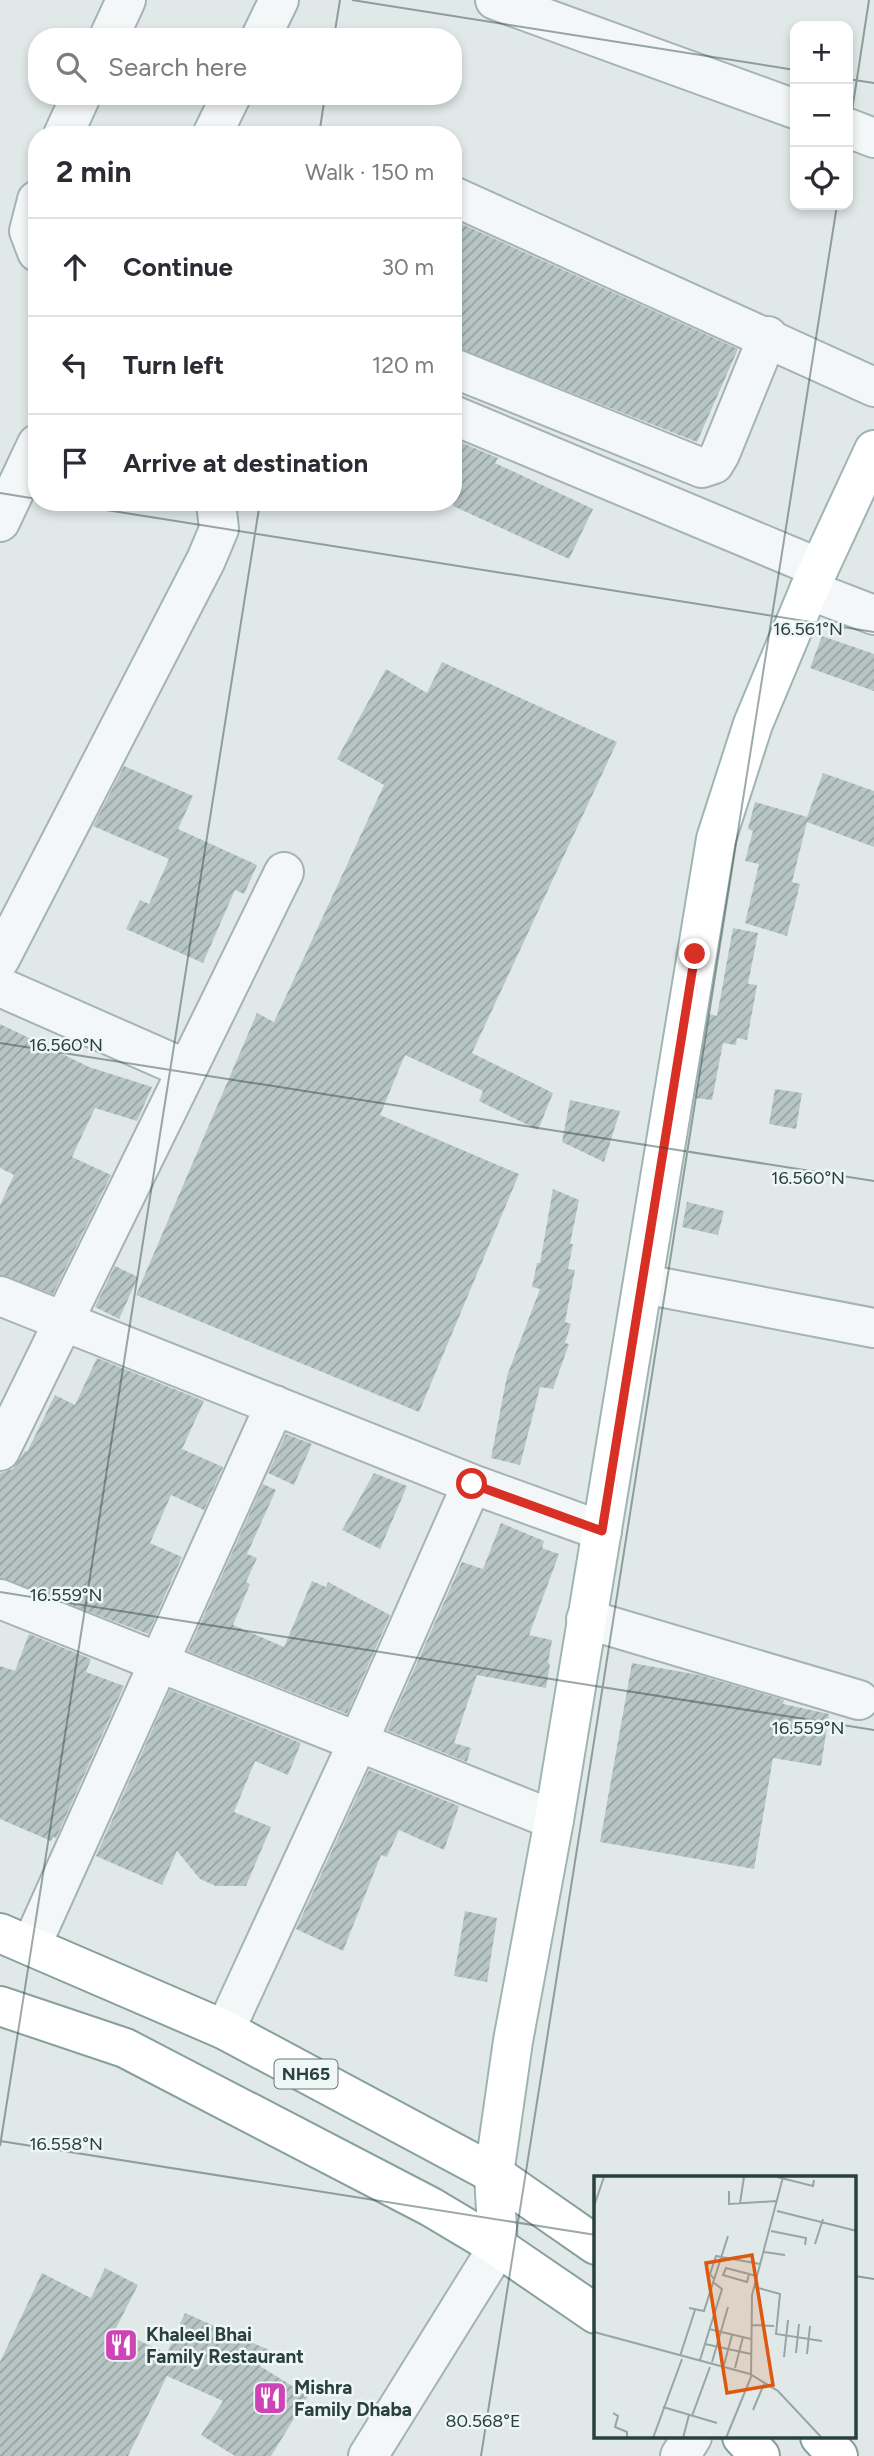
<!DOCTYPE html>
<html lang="en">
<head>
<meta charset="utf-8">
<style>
  body { margin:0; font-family:Figtree,sans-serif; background:#f2f2f3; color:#2b2b33 }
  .controls { position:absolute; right:21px; top:21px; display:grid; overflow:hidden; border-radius:14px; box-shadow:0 4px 10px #0003 }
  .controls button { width:63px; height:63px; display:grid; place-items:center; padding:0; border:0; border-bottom:2px solid #e1e1e2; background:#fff; color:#2b2b33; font:35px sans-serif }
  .stop { position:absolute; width:21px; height:21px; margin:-16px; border:5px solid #d93025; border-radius:50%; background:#fff }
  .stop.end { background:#d93025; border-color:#fff; box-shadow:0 2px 7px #0008 }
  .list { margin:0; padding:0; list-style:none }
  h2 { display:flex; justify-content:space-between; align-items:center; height:91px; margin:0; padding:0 28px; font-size:30px }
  h2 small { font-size:23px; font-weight:400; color:#7c7c81 }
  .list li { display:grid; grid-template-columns:46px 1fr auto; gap:21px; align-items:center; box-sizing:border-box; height:98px; padding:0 28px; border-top:2px solid #e1e1e2 }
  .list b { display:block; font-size:26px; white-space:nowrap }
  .list em { font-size:23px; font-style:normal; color:#7c7c81 }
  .icon { flex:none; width:38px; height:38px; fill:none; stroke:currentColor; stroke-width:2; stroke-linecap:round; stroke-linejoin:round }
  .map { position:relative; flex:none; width:874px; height:2456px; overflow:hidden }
  .search { position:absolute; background:#fff; box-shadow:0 4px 10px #0003; left:28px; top:28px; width:434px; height:77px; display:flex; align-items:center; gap:18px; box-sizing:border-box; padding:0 24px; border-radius:28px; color:#7c7c81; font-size:26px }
  .panel { position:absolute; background:#fff; box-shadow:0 4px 10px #0003; left:28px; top:126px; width:434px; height:385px; border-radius:28px }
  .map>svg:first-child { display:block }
  .building { fill:url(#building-hatch) }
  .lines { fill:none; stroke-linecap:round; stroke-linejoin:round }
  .minor-casing { stroke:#a5b3b2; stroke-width:42 }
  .major-casing { stroke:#9fb5b3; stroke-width:42 }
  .highway-casing { stroke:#87a09e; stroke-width:42 }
  .minor { stroke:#f3f7f7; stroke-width:38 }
  .major { stroke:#fff; stroke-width:38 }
  .highway { stroke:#fff; stroke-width:38 }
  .route { stroke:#d93025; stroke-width:9 }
  .ticks { fill:none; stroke:#284040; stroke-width:2; stroke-opacity:0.45 }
  .labels { text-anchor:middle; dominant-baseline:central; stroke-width:5; stroke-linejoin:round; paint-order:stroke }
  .shield { fill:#eff6f6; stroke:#647777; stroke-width:2 }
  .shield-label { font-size:18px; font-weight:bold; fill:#284040 }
  .poi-label { font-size:19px; font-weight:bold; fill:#284040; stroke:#eff6f6; text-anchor:start }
  .inset-road { fill:none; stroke:#96a5a5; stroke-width:2 }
  .view { fill:#de580f; fill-opacity:0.15; stroke:#de580f; stroke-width:3.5 }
  .inset-edge { fill:none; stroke:#284040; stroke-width:3.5 }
  .ticks-label { font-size:18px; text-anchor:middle; fill:#284040; stroke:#eff6f6; stroke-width:5; stroke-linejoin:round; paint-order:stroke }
</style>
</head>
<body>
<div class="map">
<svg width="874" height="2456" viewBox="0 0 874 2456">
  <defs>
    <pattern id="building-hatch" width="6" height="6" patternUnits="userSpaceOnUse" patternTransform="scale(1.75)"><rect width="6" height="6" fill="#b7c6c5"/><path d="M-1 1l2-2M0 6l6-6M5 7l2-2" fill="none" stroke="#95a2a1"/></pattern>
  </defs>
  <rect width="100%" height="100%" fill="#e0e9e8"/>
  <path class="building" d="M453,220l285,129 -41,93 -244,-96z
    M453,439l45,19 -3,5 98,46 -24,50 -116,-53z
    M822,636l52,18v37l-64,-23z
    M442,662l175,80 -145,311 81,40 -15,37 -59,-29 4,-10 -78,-36 -25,60 139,59 -100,238 -283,-117 121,-282 17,9 110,-237 -47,-26 49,-90 41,24z
    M124,766l69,30 -15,33 79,36 -13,29 -9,-4 -32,73 -77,-34 14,-29 9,4 20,-45 -76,-33z
    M823,773l51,18v56l-67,-25 -15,60 8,2 -13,52 -42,-13 14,-59 -14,-3 8,-30 -5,-2 7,-27 52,15z
    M733,928l25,5 -10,51 9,1 -10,55 -10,-2 -1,7 -13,-2 -11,57 -17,-2 14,-84 8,2z
    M0,1024l89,43 63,20 -15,34 -42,-13 -23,49 39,18 -58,119 -53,-19v-70l14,-30 -14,-7z
    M775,1089l27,4 -6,36 -27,-5z
    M570,1100l50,11 -16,51 -42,-20z
    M553,1189l26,11 -9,44h3l-5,25 7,1 -10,52 6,2 -6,19 4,1 -16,45 -13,-2 -20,78 -29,-7 16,-82 33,-87 -8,-2 5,-24h3z
    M687,1202l37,9 -6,24 -36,-8z
    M115,1266l23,11 -19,42 -24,-12z
    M97,1358l107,43 -22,48 41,18 -19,43 -33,-15 -21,48 32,14 -34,77 -148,-56v-105l13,-4 12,-18 2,1 28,-57 20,10z
    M286,1434l26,10 -18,41 -26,-12z
    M374,1473l33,13 -27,63 -38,-19z
    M263,1484l13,6 -29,64 10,4 -11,24 4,2 -17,41 51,22 28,-66 14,6 2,-5 62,33 -43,99 -159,-63z
    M501,1523l43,18 -2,7 17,6 -30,81 23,5 -4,23 2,1 -4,24 -69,-13 -23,68 17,5 -4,14 -80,-32 75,-168 21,7z
    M29,1634l62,25 -5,13 38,14 -68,152 -3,-1 -2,4 -51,-22v-153l15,5z
    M632,1663l67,12 85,25 -1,4 46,10 -8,52 -48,-8 -19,111 -154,-27z
    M170,1690l131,53 -13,32 -33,-14 -21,51 37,15 -25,59h-30l-16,-7 -23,-28 -15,34 -66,-29z
    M369,1770l90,36 -15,44 -45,-20 -12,27 -6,-2 -38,96 -47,-22z
    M465,1911l32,7 -10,64 -33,-6z
    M105,2268l33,17 -23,45 52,23 18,-40 84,37 -9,16 48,30 -37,60h-36l-34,-21 22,-34 -56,-25 -39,80h-128v-94l42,-89 49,25z"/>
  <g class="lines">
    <g class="minor-casing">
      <path id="minor" d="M495,0l300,109
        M109,37l17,-37
        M261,37l18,-37
        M848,128l26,10
        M63,135l18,-39
        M212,135l19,-39
        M453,196l421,191
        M37,200l-8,31 8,21
        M453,368l249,100 12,-4 6,-10 48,-118
        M453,415l366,153
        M0,522l37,-78
        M809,590l65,25
        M0,959l206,-399 13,-31 -3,-27
        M0,987l186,82
        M644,1284l230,44
        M0,1296l472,188 130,47
        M0,1451l284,-579
        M0,1599l554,221
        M586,1619l273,81
        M31,1946l244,-541
        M225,2030l133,-288 114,-258
        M368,2456l130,-209
        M680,2456l12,-19"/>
    </g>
    <g class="major-casing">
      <path id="major" d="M498,2247l-4,-73 19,-133 41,-221 162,-981 37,-115 56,-134 65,-140"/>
    </g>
    <g class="highway-casing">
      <path id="highway" d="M0,1933l225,97 269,144 102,71
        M0,2006l125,42 306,159 67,40 98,67
        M742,2437l18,19
        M820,2437l18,19"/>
    </g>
    <use href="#minor" class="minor"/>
    <use href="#major" class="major"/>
    <use href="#highway" class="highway"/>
  </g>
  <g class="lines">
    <path class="route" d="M472,1484l130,47 93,-577"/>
  </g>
  <path class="ticks" d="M352,0l443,70M334,37l6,-37M848,79l26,4M319,135l6,-39M848,137l21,-137M0,493l37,6M56,502l818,130M0,1043l874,138M0,1592l874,138M0,2141l596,94M0,2146l260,-1644M855,2276l19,3M481,2456l356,-2251"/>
  <defs>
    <g id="restaurant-square" transform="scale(1.75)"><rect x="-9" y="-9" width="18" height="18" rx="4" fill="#ce44b6" stroke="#eff6f6"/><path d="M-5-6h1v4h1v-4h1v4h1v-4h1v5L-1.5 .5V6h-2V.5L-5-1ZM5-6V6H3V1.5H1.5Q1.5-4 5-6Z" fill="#fff"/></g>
  </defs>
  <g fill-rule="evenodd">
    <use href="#restaurant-square" x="121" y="2345"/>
    <use href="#restaurant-square" x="270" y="2398"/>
  </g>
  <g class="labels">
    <rect class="shield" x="274.5" y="2059.5" width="63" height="29" rx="5"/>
    <g class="shield-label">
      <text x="306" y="2074">NH65</text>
    </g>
    <g class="poi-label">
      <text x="146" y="2334">Khaleel Bhai<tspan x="146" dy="22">Family Restaurant</tspan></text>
      <text x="294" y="2387">Mishra<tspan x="294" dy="22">Family Dhaba</tspan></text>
    </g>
  </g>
  <g transform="translate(594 2176)">
    <rect width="262" height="262" fill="#e0e9e8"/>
    <path class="inset-road" d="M183,1l36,9 1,-6M135,15v13l48,-3M146,27l4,-26M0,30l10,-29M183,35l80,20M177,55l35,7 -1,7M221,68l8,-25M170,76l21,3M155,98l-2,8 -24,-7 3,-7 23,6 8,2M120,103l-4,-5 6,-18 44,8M161,111l25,7 -4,40 46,7M95,132l15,3 24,-75M158,149l22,1M115,153l42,10M0,156l156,42 28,17 44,47M111,168l46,10M202,177l3,-29M213,178l3,-28M86,180l15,-46M190,181l4,-37M106,184l22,-71 -9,-7M118,186l16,-55M130,189l8,-30M141,192l8,-31M157,201l1,-82 31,-118M69,231l54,16M159,234l11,-26M19,237l5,3 -3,11 12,5v6M98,240l18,-49M59,262l29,-79M89,262l6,-23M132,262l25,-61"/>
    <path class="view" d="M158,79l21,130 -46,8 -21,-130z"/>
    <rect width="262" height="262" class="inset-edge"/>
  </g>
  <g class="ticks-label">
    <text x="808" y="635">16.561°N</text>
    <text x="66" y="1051">16.560°N</text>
    <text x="808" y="1184">16.560°N</text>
    <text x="66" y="1601">16.559°N</text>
    <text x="808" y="1734">16.559°N</text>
    <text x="66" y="2150">16.558°N</text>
    <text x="483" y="2427">80.568°E</text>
  </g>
</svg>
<div class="controls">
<button>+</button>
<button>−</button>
<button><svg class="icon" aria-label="locate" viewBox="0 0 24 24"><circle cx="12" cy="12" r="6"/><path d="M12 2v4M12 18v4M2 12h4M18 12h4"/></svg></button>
</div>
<div class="stop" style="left:472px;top:1484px"></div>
<div class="stop end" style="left:695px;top:954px"></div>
<div class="search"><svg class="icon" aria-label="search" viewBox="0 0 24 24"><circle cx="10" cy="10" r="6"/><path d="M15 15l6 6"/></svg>Search here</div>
<section class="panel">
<h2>2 min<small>Walk · 150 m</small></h2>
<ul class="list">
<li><svg class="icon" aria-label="ahead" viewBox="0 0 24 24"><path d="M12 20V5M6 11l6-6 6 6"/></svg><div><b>Continue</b></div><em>30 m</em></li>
<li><svg class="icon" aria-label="left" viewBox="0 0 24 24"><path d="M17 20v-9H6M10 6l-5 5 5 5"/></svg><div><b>Turn left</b></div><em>120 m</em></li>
<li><svg class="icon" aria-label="arrive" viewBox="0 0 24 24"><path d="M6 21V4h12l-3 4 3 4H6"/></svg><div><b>Arrive at destination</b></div></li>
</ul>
</section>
</div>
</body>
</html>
